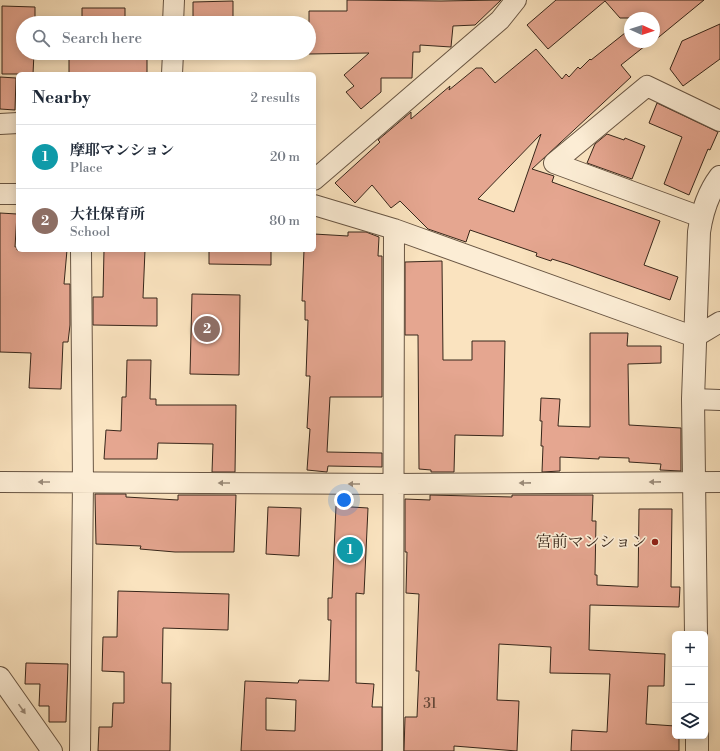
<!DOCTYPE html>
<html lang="en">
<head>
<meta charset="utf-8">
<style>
  body { margin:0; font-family:"Libre Bodoni","Noto Serif JP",serif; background:#f6f6f7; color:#1f2937 }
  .controls { position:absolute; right:12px; bottom:12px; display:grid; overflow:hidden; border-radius:6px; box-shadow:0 2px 10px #0003 }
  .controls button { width:36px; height:36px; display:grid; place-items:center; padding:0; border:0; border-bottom:1px solid #e0e1e3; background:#fff; color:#1f2937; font:20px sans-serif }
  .compass { position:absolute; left:624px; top:12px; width:36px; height:36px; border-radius:50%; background:#fff; box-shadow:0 2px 10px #0003; rotate:93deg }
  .you { position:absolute; left:344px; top:500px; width:14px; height:14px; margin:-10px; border:3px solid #fff; border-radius:50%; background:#1a73e8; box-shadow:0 0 0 6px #1a73e833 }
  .badge { display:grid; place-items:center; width:26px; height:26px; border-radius:50%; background:#8f2418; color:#fff; font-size:13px; font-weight:700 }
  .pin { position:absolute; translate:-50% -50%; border:2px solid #fff; box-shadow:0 1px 4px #0006 }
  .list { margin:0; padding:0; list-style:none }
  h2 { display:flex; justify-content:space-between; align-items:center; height:52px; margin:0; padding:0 16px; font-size:17px }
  h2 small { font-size:13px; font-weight:400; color:#747a83 }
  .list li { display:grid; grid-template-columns:26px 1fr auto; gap:12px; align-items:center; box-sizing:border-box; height:64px; padding:0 16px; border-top:1px solid #e0e1e3 }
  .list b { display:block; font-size:15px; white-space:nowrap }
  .list p { margin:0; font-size:13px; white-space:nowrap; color:#747a83 }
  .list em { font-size:13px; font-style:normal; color:#747a83 }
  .icon { flex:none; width:22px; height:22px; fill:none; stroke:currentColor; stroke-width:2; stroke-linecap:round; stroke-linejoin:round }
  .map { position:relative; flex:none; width:720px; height:751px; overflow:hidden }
  .search { position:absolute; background:#fff; box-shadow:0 2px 10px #0003; left:16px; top:16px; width:300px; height:44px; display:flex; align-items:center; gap:10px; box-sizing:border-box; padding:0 14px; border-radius:22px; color:#747a83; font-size:15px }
  .panel { position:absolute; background:#fff; box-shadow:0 2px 10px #0003; left:16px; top:72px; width:300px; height:180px; border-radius:6px }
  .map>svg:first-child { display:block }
  .building { fill:#e5a690; stroke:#37261a; fill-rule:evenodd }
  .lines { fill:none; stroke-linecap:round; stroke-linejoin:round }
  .minor-casing { stroke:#685543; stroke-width:22 }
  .tertiary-casing { stroke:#685543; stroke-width:24 }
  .minor { stroke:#fcedd5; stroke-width:20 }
  .tertiary { stroke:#fcedd5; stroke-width:22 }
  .oneway { fill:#9a8a78 }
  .poi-dot { fill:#8f2418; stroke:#fcedd5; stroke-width:1.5 }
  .labels { text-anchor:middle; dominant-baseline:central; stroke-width:3.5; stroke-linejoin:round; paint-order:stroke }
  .number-label { font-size:14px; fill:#624638 }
  .poi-label { font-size:16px; fill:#37261a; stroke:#fcedd5; text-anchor:end }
</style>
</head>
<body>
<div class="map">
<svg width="720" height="751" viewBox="0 0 720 751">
  <rect width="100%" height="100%" fill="#fae3bf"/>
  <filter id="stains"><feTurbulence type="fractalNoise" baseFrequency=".005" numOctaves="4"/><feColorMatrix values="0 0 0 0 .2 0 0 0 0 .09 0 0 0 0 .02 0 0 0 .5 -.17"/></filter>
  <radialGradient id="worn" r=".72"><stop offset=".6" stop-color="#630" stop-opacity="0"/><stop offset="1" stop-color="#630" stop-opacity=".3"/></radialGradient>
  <path class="building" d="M347,0l94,1 60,-1 -26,25 -22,1 -2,21 -31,-2v7h-7l-1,26h-31v14l-20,17 -15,-17 8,-6 -10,-11 25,-22 -60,1v-43h38z
    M556,0h148l-50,41v-23h-34l-15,-17 -57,48 -21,-24z
    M233,1v22h-40v-21z
    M2,6l33,1v16h-12v30h11l-1,21h-31z
    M82,8h43v15h-43z
    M720,24v35l-37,27 -13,-17 12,-28z
    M630,29v13h20l-29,23 10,12 -99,92 22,7 -2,6 108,39 -16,44 34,12 -8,23 -102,-36 -16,-5 -1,2 -15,-5 1,-3 -67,-23 -4,12 -38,-13 -28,-28 -9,7 -19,-23 -17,18 -20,-20 45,-41 -2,-2 33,-28v7l39,-33 -1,4 27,-22h6l13,15 41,-34 26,30 4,-5 3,3 9,-10 2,2 10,-10 1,1zM541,134l-27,78 -36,-13z
    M69,53h78v21h-78z
    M0,77l16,1 -1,32 -15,-1z
    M657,103l61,29 -8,18 -2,-1 -19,46 -25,-11 18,-47 -33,-14z
    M607,134l17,6 1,-2 20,8 -13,33 -45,-16 8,-19z
    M0,213l17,1 -2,33h2v3h50l-3,34h6v41l-2,17h-5l-2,47 -32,-1 2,-35 -31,-1z
    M348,232h18l13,5 -1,19h4v141h-52l-3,55 55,1v14l-54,-1 -1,6 -20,-2 3,-41 -3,-1 3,-52h-4l2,-56h-3v-19h-3l2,-51h10v-16l34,2z
    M104,250h41l-2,48h14v28l-64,-1v-28h10z
    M209,250h62v15l-62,-1z
    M442,261l1,99h29v-19h33l-2,95 -48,-1 -1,37h-23v-2l-12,-1 -1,-134h-13v-73z
    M192,294l48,1 -1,80 -49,-1z
    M590,333h38l-1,13h34v17l-33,1 1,61 52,3v43l-21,-1 1,-6 -32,-2v-4l-30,-1v2l-39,-2v14l-18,1 1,-26h-2l1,-25h-2l1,-23 19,1 -2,27 32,1z
    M127,360h24l-1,39h6v6h80l-1,67h-23l1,-28 -55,-1 -1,16h-53l2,-29 15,1 1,-34h4z
    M95,494h31v3l52,3v-5h58l-2,57h-59l-35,-3 1,-3 -45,-2z
    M430,495l82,2v-2h81l-1,26h4l-1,54h2v10l41,2 1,-78h33l-1,78h9l-1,20 -89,-2 -1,45 76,4 -1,32h-16l-2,38 29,2v10h4v15h-108l1,-21 35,2 3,-58 -60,-1 1,-26 -52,-3 -2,56 22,1 -2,50 -63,-5v5h-50l1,-34h12l2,-46h-3l3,-77 -13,-1 1,-41h-2v-53l25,1z
    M336,506l32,2 -4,86 -8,-1v90l18,1 -2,23h10v44h-141l4,-70 53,2 1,-3 30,1 2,-61h-3v-22h4zM266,698l30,2 -1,31 -29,-1z
    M268,507l33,1 -2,48 -33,-2z
    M118,591l111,3 -1,36 -65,-2 -1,55h9l-1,68h-72l1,-24h13l1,-24h11v-31l-22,-1 1,-34h14z
    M26,663l42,1 -2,58h-17v-16h-10l1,-22h-15z"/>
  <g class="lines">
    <g class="minor-casing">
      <path id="minor" d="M173,23l1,-23
        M172,74l1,-21
        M0,124l18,-1
        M314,180l186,-160 16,-20
        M0,194h18
        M314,205l80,24 301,108 25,-15
        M701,217l-147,-54 93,-77 73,35
        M693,399l27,1
        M0,482l393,2 327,-2
        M0,677l52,74
        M80,751l3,-268 -2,-233
        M393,751l1,-522"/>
    </g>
    <g class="tertiary-casing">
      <path id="tertiary" d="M696,634l-3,-235 6,-167c3,-20 9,-39 21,-55
        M697,736v15"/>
    </g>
    <use href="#minor" class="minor"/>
    <use href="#tertiary" class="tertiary"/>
  </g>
  <defs><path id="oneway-solid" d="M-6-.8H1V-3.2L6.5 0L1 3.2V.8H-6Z"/></defs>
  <g class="oneway">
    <use href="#oneway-solid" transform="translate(44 482) rotate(-180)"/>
    <use href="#oneway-solid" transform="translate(655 482) rotate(179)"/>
    <use href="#oneway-solid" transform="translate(224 483) rotate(-180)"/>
    <use href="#oneway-solid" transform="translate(525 483) rotate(179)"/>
    <use href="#oneway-solid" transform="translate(354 484) rotate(-180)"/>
    <use href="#oneway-solid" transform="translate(22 709) rotate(55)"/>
  </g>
  <circle class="poi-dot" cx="655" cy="542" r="4"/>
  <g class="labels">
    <g class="number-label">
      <text x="430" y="704">31</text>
    </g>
    <g class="poi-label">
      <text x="647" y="542">宮前マンション</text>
    </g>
  </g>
  <rect width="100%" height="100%" filter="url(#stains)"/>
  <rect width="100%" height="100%" fill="url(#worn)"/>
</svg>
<div class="controls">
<button>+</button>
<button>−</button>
<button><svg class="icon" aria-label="layers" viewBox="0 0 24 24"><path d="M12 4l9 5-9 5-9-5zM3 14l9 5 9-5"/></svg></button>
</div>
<svg class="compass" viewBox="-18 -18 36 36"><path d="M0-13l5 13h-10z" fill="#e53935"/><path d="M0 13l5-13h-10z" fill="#747a83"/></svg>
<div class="you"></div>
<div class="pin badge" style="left:350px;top:550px;background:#0f9aa8">1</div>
<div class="pin badge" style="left:207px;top:329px;background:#8d6e63">2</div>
<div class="search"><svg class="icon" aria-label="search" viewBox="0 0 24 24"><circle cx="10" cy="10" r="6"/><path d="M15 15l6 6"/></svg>Search here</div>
<section class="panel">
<h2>Nearby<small>2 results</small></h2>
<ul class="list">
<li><span class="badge" style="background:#0f9aa8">1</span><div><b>摩耶マンション</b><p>Place</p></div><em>20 m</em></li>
<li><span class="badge" style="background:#8d6e63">2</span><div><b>大社保育所</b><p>School</p></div><em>80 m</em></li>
</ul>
</section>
</div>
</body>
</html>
